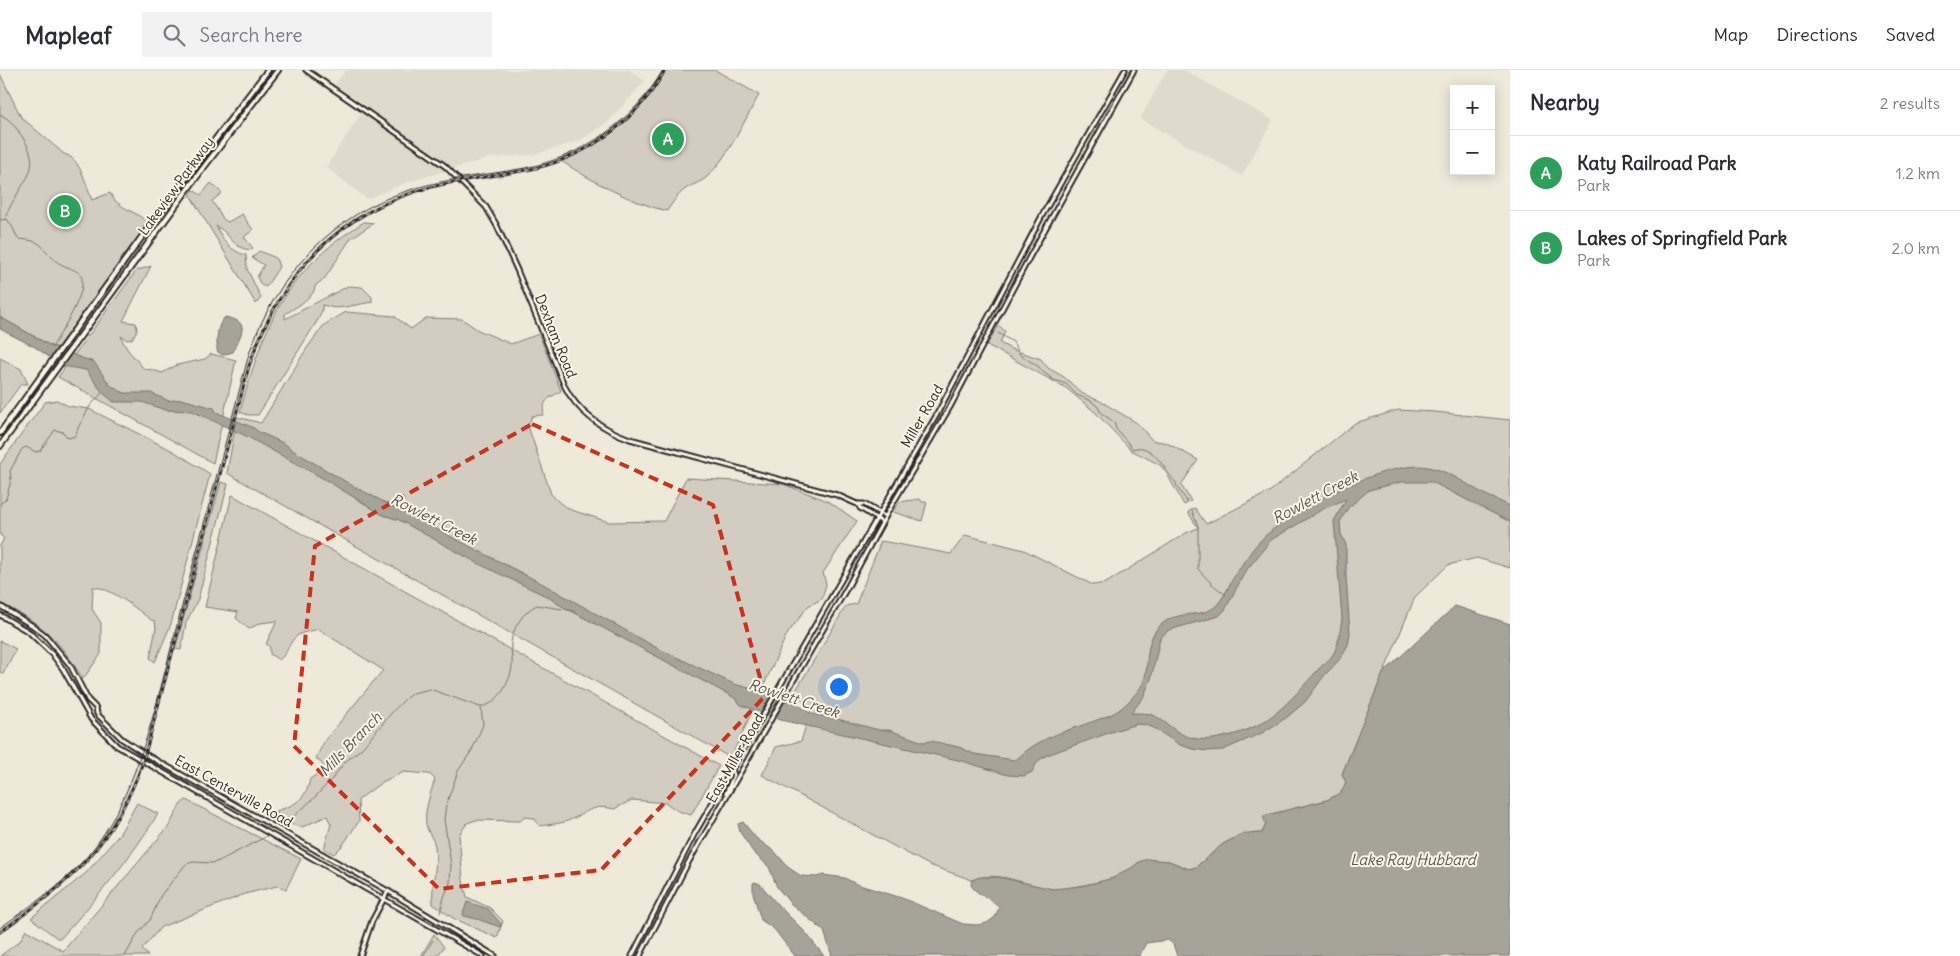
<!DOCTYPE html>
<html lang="en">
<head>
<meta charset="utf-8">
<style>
  body { margin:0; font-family:Delius,sans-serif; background:#f2f2f3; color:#2b2b33 }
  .controls { position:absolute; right:15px; top:15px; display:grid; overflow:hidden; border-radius:0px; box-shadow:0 2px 12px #0003 }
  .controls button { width:45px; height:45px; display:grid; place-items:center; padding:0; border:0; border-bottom:1px solid #e1e1e2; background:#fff; color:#2b2b33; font:25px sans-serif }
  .you { position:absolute; left:838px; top:616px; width:18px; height:18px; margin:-12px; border:4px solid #fff; border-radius:50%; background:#1a73e8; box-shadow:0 0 0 8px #1a73e833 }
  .badge { display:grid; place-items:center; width:32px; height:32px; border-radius:50%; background:#1a73e8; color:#fff; font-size:16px; font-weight:700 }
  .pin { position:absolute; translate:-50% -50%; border:2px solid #fff; box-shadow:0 1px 5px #0006 }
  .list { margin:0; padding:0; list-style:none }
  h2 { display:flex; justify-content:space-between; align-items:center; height:65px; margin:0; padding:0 20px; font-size:21px }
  h2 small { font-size:16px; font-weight:400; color:#7c7c81 }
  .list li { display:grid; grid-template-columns:32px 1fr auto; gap:15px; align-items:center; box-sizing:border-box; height:75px; padding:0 20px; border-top:1px solid #e1e1e2 }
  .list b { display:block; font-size:19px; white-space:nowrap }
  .list p { margin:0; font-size:16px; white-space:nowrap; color:#7c7c81 }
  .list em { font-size:16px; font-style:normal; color:#7c7c81 }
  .icon { flex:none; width:28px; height:28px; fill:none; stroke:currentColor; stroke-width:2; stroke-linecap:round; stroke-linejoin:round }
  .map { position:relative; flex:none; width:1510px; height:886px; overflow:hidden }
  header { display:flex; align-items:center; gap:30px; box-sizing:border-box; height:70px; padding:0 25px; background:#fff; border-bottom:1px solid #e1e1e2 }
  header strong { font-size:24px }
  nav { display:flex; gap:28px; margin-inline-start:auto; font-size:18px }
  .search { width:350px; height:45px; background:#f2f2f3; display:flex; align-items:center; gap:12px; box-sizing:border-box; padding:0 18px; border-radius:0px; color:#7c7c81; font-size:19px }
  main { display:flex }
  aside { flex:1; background:#fff }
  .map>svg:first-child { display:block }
  .built { fill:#e0dacc }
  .green { fill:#d2cdc0; stroke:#7e7c76 }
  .water { fill:#a6a399; stroke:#75736d; fill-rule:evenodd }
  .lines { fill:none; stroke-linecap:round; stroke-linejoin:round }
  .stream { stroke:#75736d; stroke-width:1 }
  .tertiary-casing { stroke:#2b2b2b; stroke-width:7 }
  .secondary-casing { stroke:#2b2b2b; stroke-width:7 }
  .primary-casing { stroke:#2b2b2b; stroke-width:8 }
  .tertiary { stroke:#fcf5e5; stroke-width:3 }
  .secondary { stroke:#fcf5e5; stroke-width:3 }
  .primary { stroke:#fcf5e5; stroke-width:4 }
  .tram { stroke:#2b2b2b; stroke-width:1 }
  .rail-casing { stroke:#2b2b2b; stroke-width:3 }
  .rail { stroke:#fcf5e5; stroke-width:1; stroke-dasharray:4; stroke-linecap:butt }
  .marked { fill:none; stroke:#c8321e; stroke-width:4; stroke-dasharray:10 6; stroke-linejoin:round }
  .labels { text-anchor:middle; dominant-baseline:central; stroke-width:4; stroke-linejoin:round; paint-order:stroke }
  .street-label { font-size:14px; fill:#2b2b2b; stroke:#fcf5e5 }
  .water-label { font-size:15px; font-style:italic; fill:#565552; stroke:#fcf5e5 }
</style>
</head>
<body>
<header>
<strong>Mapleaf</strong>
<div class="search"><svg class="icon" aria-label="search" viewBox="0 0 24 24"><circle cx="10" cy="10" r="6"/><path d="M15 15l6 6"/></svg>Search here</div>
<nav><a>Map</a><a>Directions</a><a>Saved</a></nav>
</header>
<main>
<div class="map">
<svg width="1510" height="886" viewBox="0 0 1510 886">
  <rect width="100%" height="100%" fill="#efe9da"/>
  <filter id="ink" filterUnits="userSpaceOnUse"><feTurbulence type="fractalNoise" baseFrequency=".02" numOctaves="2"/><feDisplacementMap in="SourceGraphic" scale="10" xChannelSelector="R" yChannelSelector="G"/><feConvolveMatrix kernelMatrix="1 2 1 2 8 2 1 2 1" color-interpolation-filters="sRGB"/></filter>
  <g filter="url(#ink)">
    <path class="built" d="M346,0h283l16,11 -37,41 -29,19 -47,14 -43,3 -84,25 -38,16 -41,-32 40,-61 -31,-22z
      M1167,0h17l89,50 -31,56 -102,-57z"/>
    <path class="green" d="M666,0h49l44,25c-15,26 -30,61 -52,82 -6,5 -13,7 -20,11 -9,6 -14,14 -20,23 -38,-9 -73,-29 -106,-50 42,-18 84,-49 105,-91z
      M0,4l21,43 43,37c17,4 22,32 28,46l18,-7c8,17 27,17 37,30v3l-90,122 -6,-2 -51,-29z
      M211,113l11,10 -10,8 12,19 4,2 14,-8 11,16 -9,7 9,11 -3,2c-19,-2 -19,-17 -34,-24 6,13 15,26 30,29l1,14 14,29 -5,6 -66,-109 3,-5 8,5z
      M364,152l10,1 -23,15 -26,40 -9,7 -3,8 -12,11 -16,10v5l63,-33 14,1 10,10v5l-27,5 -10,1 -13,-3v5l-3,8 -61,97h-10l-8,-3c24,-87 44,-140 124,-190z
      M259,181l17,7 3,9 -13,20 -5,-2 -4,-8 7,-12 -12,-7z
      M151,196l-28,55 13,2 1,7 -5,9 -5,1 -6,-4c3,13 15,22 23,33l9,1 9,3 15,-8 28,-6 6,-5 25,6 -23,103 -155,-86 78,-106z
      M346,242l48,4 17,13 15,-11 36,1 16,11 33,14 28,-10 22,57c-13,8 -17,7 -18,24l-11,1 -4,10 23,68 9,9 11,7 38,12 55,-1 22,-43 97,6 45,17 29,20 -34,52 3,11 -4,15 -14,7 -22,30 -55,122 -504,-285 10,-56 24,6 46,-75 17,-23z
      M998,255l7,6 -5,12 11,6 30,10 7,9 16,9 19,17 17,7 37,22 15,17 15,3 31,17 -17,25 10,16 -7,4 -18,-33 -6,-7 -29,-15 -36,-38 -29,-24 -79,-43z
      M0,288l21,11 7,15h-7l-21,29z
      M57,330l11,6 21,3 84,42 37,23 -39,150 -16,38 -5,-4 6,-30 -1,-7 -4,-1c-14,-11 -41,-33 -58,-33l-1,22 9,14v31l-18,25c-25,-41 -40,-55 -83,-76v-57l4,-8 -4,-3v-71l45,-62z
      M1398,340l37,2 75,8v148l-33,-10 -29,7 -33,32 -73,177 4,8 -5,11 -14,7 -63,16 2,8 -4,9 -20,1 -19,10 -27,23 -7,2 -20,-8 -30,1c-5,5 -20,14 -26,16 -10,4 -51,12 -61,11 -26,-3 -54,-20 -80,-9l-43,-15 -167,-90 14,-28 25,-6 10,-31 -16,-18 51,-86 10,-2 25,-63 70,13 14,-19 59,15 69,35 13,-2 80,-50 12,-5 -10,-16 7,-4 11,16 63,-32 86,-69z
      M221,412l7,2 -30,115 -12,24 -5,27 -6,-1z
      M232,425l487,271 -28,49 -13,-4 -12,-8 -34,-3 -18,9c-21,-5 -24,2 -42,10 -9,5 -22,5 -32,7l-6,-8 -9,-1 -5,4 -44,-1 -9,3 -8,12 4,45 4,17 23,11 13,13 -6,17 -44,-20 -20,-14c-2,-19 5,-38 2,-58 -1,-6 -6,-12 -8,-18 -5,-14 4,-35 8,-49l-6,-5 -25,-2 -22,10 -24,18 1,21 -17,25 -8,8 -10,-5 7,-25 -4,-8 -25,11 -21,-5 -5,-11c19,-6 30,-11 34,-32l16,-11 -10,-10 9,-18 58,-70 -65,-41c-6,2 -15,3 -20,6 -10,7 -10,19 -19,25l-9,-6v-7l-4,-3 11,-23 -17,2 -11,6 -13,-11 2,-6 -33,-5z
      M920,429l2,3h5l-5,19 -29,-9 6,-10z
      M0,571l16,8 -13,25 -3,-2z
      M186,730l115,59 -15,30 -9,-3 -32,8 -84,33 -19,22 6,7h-148l20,-15 6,-11 37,21 106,-125 11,-21z
      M137,733l21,11c-28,45 -62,85 -97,124h-4l-26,-20 55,-45 33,-38z
      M434,864l10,13 -7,9h-16z"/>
    <path class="water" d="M0,247l51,29 12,3 13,7 18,6 16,23 10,6 5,2h26l18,8 12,-2 33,9 2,4 38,16 3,3 28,13 9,7 59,35 190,98 114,64 77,36 58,16 16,12 7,3 15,2 49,13h10l34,12 8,-1 28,6 15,7 40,6 4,-2c21,-20 47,-27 74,-36 12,-5 24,-8 33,-17 7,-7 15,-15 19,-24 5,-16 1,-37 12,-51 19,-24 45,-9 61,-25 6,-7 10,-15 14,-23 9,-14 17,-28 28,-40 29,-31 127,-83 169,-75 22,4 39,18 58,28 8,4 16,7 24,11v16l-78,-40h-31l-32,8 -21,18 -8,14 1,12 5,11v31l4,58 -2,11 -9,15 -15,16 -19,26 -19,16 -24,15 -39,17 -16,1 -14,-2 -13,-4 -26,-17 -8,-3 -9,-1 -20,6 -70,25 -9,6 -6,11 -8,4 -16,-1 -46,-14 -181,-41 -40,-15 -8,-8 -175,-93 -10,-7 -67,-32 -82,-45 -16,-5 -59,-36 -78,-43 -54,-25 -27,-1 -23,-8h-28l-11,-9 -17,-23 -24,-4 -27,-19 -35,-18zM1346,429l-12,22 8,98c-2,11 -3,27 -10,37 -4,6 -12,10 -16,16 -27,30 -47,55 -89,64 -11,3 -22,5 -34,2 -18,-3 -29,-20 -43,-24 -6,-1 -13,-1 -19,-1l12,-15 8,-19 9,-41 9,-8 50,-14 6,-6 20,-38 26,-32 52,-31z
      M225,247c27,5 16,16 8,35l-11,3 -5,-4c0,-12 -1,-25 8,-34z
      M1455,536l55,18v332h-333l-4,-12 -5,-4 -22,3 -7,13h-307l-8,-25 -34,-28 -13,-16 -8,-20 -16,-15 -13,-20 -2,-8 5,-2 13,16 19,14 14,16 12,8 16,1 6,-2 22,3 11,6 46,14 61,26 14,1 10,-2 8,-6 4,-9c-7,-11 -21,-11 -28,-23l1,-5 8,-3h18l55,12 28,-3 33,-8 10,-7 8,-3 7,-6 8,-3 22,2 20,8 7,-2 27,-23 19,-10 20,-1 4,-9 -3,-8 64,-16 14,-7 5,-11 -4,-8 41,-101z
      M755,812l5,2 17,20 28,28 19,24h-29l-21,-27 -13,-9 -8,-27v-10z
      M467,832l21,7 13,15 -1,3 -23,-8 -13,-3 -1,-2z"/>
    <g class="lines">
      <path class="stream" d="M0,44c4,3 9,5 12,9 39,48 11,50 -7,95
        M0,150l7,-1 6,9 5,11c27,2 20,6 38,22 7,6 18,7 24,13 11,15 -21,60 -28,74
        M998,263l15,9 7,13 18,11 5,6 11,8 12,4 11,11 14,6 7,6 3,6 13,9 2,7 17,20c19,-8 32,22 43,34 1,7 8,12 11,19
        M0,434l6,-5 5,-19 -1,-9 12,-22 4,-2 10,5 4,-1 15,-21 8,2 5,6 7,-2 4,-10 11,-20 12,-13
        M1192,441l6,15v43l14,15 14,11
        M281,758l33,-30 18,-19 12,-16 18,-15 32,-38 12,-12 7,-5 17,-4 50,18c17,-1 31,-26 32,-41 1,-8 -2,-16 -1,-24 2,-15 13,-31 26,-37l37,6
        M440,843l4,-16 6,-14 1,-18 -7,-46 2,-14 12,-34 14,-21 11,-25 -2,-17
        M125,886l13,-23 12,-13 11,-25 25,-31 7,-2 19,1 7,-2 50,-26
        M423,886l10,-16"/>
      <g class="tertiary-casing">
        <path id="tertiary" d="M306,0l139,96 41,41 11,19 20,44 48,117c14,27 37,42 65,52l207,56 20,9h7l21,12
          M858,434l2,4 22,14
          M360,886l12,-35 16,-30"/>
      </g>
      <g class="secondary-casing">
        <path id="secondary" d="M0,536l33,20 12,9 25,30 18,35 8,8 1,6 25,25 23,15 243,137 107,65
          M0,545l29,17 23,22 11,15 28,50 26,27 366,210
          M726,723l8,-18 -2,-6
          M632,886l63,-123 241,-417 107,-202 82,-144
          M640,886l48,-93 160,-277 41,-76 61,-103 80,-151 104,-186"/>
      </g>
      <g class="primary-casing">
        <path id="primary" d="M0,363l152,-210 116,-153
          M0,376l201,-275 77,-101"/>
      </g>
      <use href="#tertiary" class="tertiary"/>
      <use href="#secondary" class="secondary"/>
      <use href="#primary" class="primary"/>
      <path class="tram" d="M0,858c34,-25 72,-49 97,-84 44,-61 61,-148 80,-219 24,-90 48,-181 72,-271 26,-78 84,-141 164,-165 36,-11 75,-14 112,-21 57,-11 109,-47 138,-98"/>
      <g class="rail-casing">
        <path id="rail" d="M0,862c73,-53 111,-83 143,-170l106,-396c28,-83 80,-146 165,-174 39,-13 82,-15 122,-24 54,-13 102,-49 129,-98"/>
      </g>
      <use href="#rail" class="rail"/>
    </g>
  </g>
  <path class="marked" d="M532,354l181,81 52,191 -164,174 -162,19 -145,-143 21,-200z"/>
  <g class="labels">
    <g class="street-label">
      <text transform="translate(176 116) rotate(-54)">Lakeview Parkway</text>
      <text transform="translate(556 266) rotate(68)">Dexham Road</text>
      <text transform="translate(922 346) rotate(-60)">Miller Road</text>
      <text transform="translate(735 688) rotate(-60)">East Miller Road</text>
      <text transform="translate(234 721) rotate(29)">East Centerville Road</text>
    </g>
    <g class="water-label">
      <text transform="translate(1315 427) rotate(-28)">Rowlett Creek</text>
      <text transform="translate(434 449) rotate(27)">Rowlett Creek</text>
      <text transform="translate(794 628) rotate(18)">Rowlett Creek</text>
      <text transform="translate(350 674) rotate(-46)">Mills Branch</text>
      <text x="1413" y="789">Lake Ray Hubbard</text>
    </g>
  </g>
</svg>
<div class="controls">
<button>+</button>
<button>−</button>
</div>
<div class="you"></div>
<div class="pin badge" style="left:668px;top:69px;background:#2e9e5b">A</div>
<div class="pin badge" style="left:65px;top:141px;background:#2e9e5b">B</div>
</div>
<aside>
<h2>Nearby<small>2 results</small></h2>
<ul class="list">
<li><span class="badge" style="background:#2e9e5b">A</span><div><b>Katy Railroad Park</b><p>Park</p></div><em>1.2 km</em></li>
<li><span class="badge" style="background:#2e9e5b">B</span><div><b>Lakes of Springfield Park</b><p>Park</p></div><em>2.0 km</em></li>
</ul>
</aside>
</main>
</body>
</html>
